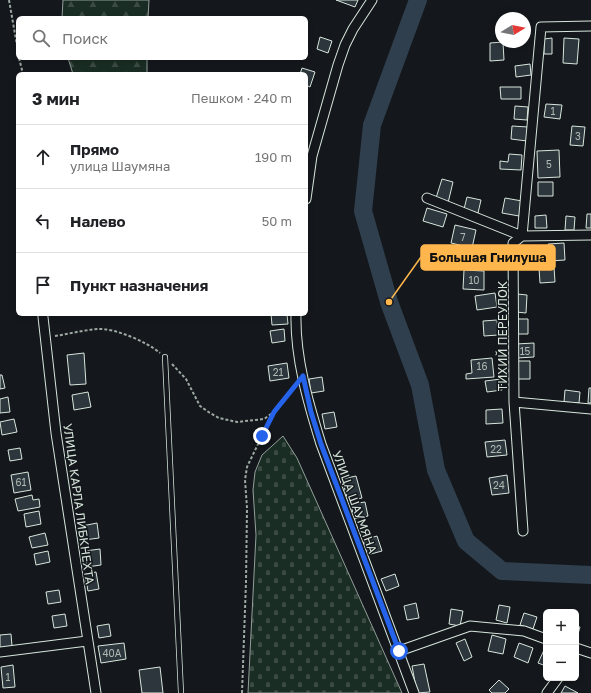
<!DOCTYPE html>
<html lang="ru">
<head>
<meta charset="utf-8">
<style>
  body { margin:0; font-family:"Golos Text",sans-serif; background:#f6f6f6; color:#202124 }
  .controls { position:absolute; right:12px; bottom:12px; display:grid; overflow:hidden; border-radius:6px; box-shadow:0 2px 6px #0003 }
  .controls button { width:36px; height:36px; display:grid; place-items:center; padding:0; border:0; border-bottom:1px solid #e0e0e0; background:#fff; color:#202124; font:20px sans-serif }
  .compass { position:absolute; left:495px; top:12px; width:36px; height:36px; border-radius:50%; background:#fff; box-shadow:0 2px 6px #0003; rotate:80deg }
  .stop { position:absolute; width:12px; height:12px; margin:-9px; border:3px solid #2563eb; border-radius:50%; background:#fff }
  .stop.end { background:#2563eb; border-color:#fff; box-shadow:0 1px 4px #0008 }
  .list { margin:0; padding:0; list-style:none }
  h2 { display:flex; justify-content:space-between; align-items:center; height:52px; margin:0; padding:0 16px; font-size:17px }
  h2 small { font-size:13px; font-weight:400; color:#757577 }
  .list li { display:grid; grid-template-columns:26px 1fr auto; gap:12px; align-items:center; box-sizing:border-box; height:64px; padding:0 16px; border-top:1px solid #e0e0e0 }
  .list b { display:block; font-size:15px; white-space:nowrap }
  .list p { margin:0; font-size:13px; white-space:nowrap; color:#757577 }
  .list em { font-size:13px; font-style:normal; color:#757577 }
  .icon { flex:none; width:22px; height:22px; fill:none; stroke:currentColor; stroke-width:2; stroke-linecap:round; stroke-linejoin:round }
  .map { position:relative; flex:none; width:591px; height:693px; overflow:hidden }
  .search { position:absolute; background:#fff; box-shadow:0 2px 6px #0003; left:16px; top:16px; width:292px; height:44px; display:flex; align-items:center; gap:10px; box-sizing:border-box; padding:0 14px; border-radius:6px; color:#757577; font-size:15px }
  .panel { position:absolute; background:#fff; box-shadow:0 2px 6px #0003; left:16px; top:72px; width:292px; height:244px; border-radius:6px }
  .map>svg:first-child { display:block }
  .forest { fill:url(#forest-firs); stroke:#939e99 }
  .cemetery { fill:url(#cemetery-stones); stroke:#939e99 }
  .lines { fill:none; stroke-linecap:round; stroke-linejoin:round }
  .river { stroke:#2f3f4d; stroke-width:18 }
  .building { fill:#2c363c; stroke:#d8e6dc }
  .lane-casing { stroke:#d8e6dc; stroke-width:6 }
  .street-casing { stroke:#d8e6dc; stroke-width:11 }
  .path { stroke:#9da8a2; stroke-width:2; stroke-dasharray:3 2; stroke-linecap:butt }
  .lane { stroke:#14181c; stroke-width:4.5 }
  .street { stroke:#14181c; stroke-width:9 }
  .route { stroke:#2563eb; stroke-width:5 }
  .labels { text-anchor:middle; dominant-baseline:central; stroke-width:3; stroke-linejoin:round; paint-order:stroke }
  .number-label { font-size:10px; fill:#adbab4 }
  .street-label { font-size:12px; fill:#d8e6dc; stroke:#14181c }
  .leader { fill:none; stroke:#ffb74d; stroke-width:1.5 }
  .callout-dot { fill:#ffb74d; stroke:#14181c; stroke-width:1.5 }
  .callout { fill:#ffb74d; stroke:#ffb74d; stroke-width:1.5 }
  .callout-label { font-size:13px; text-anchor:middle; font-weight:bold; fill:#111 }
</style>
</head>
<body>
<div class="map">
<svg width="591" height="693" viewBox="0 0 591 693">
  <defs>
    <pattern id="forest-firs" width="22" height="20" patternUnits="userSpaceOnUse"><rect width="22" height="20" fill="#1a2d24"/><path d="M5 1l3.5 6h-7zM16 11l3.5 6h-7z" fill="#3b4b43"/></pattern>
    <pattern id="cemetery-stones" width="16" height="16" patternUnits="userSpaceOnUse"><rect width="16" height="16" fill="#1a2d24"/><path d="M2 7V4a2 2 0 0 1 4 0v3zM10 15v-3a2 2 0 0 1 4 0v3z" fill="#3b4b43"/></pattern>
  </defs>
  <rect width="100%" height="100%" fill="#14181c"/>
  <path class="forest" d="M63,0h86l-1,18h-86z
    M68,58h79v16h-74z"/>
  <path class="cemetery" d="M283,436l14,22 105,235h-154l8,-158 -3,-45 2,-18 7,-17z"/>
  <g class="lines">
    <path class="river" d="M418,0l-46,125 -9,86 26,91 31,83 16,85 30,71 36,30 89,4"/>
  </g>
  <path class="building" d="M336,0h22l-3,7z
    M320,37l12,4 -4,12 -11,-4z
    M552,38v16h-8v-15z
    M564,38l15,1 -2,25 -14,-1z
    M503,42l1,18 -14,1v-18z
    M530,64l1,11 -15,2 -1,-11z
    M302,68l13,4 -5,15 -4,-2v-11h-6z
    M500,87h21v12h-20z
    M546,104l16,1 -2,14 -16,-2z
    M515,106l13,1 -1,13 -13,-1z
    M512,126l16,1 -1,14 -16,-2z
    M572,126l13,1 -2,19 -13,-1z
    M559,150l1,27 -22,1 -1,-27z
    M509,154l13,1 -1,15 -21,-1v-8l8,1z
    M442,179l11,3 -5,21 -12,-5z
    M538,182h15v14h-15z
    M467,197l14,3 -3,13 -14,-4z
    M505,198l17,3 -3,15 -17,-3z
    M427,208l20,6 -4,13 -20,-6z
    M587,214h4v14h-5z
    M546,215l1,13h-12v-12z
    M566,216l9,1 -1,13h-9z
    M455,225l21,5 -4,18 -21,-5z
    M564,243l1,17 -16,1 -1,-17z
    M554,267l1,15 -15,1 -1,-15z
    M464,270l20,1v19l-21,-1z
    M495,293l2,14 -20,3 -2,-14z
    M517,294l10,1 -1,18 -10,-1z
    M271,314h16l1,10 -16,1z
    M517,319h11v15h-11z
    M497,320l1,15 -14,1 -1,-15z
    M284,329l1,12 -13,2 -2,-12z
    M534,343v14l-17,1 -1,-14z
    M84,353l2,31 -16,1 -3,-30z
    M492,358l2,19 -28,2v-5l6,-1 -1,-13z
    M517,361h13v18h-13z
    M287,363l2,15 -19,3 -2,-15z
    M0,375h2l3,13 -5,1z
    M322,377l2,14 -13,2 -2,-14z
    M501,379l1,11 -15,2 -2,-11z
    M589,388h2v15h-3z
    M565,390l15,2 -1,11 -15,-1z
    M88,392l3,15 -17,3 -2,-15z
    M8,397l2,15 -10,1v-14z
    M502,409l1,14 -17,1v-14z
    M334,412l3,15 -12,2 -3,-15z
    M14,419l3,13 -15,3 -2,-13z
    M505,440l2,15 -20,2 -2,-15z
    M20,448l2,11 -12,2 -2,-11z
    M28,472l3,18 -17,3 -3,-18z
    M507,475l2,18 -17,2 -3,-17z
    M356,476l6,22 -14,3 -6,-22z
    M32,495l1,5 6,-1 1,8 -22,4 -3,-12z
    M365,502l3,14 -14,3 -3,-15z
    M39,511l2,13 -15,3 -2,-13z
    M97,523l2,15 -15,2 -2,-14z
    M45,533l3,12 -16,3 -3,-11z
    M377,536l5,15 -15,4 -4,-15z
    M100,549l1,16 -14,2 -2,-16z
    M48,551l2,11 -14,3 -2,-11z
    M96,572l3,17 -11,2 -3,-17z
    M395,574l4,12 -13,5 -5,-12z
    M59,590l2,12 -13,2 -2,-12z
    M416,603l3,15 -12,2 -3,-14z
    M499,605l11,2 -3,16 -11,-3z
    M451,609l12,2 -3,15 -11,-2z
    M524,613l13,4 -4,12 -13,-4z
    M65,614l2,12 -13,2 -2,-12z
    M109,624l2,12 -12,2 -2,-12z
    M576,626l4,1 -4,14z
    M11,634l1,12 -12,2v-13z
    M492,635l14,4 -3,15 -15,-3z
    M465,639l7,18 -8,4 -8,-18z
    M124,643l2,16 -25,4 -3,-17z
    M519,643l14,5 -5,15 -14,-6z
    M544,650l2,1v15l-8,-3z
    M424,664l6,28 -13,1 -5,-27z
    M13,665l2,22 -12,1 -2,-21z
    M160,667l3,26h-21l-3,-23z
    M499,680l10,9 -4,4h-13l-3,-3z
    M565,686l13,7h-17z"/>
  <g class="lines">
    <g class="lane-casing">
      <path id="lane" d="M165,357l16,336"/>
    </g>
    <g class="street-casing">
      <path id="street" d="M427,198l95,38 69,-1
        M306,199l6,-43 26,-91 7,-20 8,-16 19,-29
        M296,314c-1,44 12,88 25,130l93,249
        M43,317l13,116 40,260
        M514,402l77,7
        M523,531l-9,-129 -1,-159 9,-7 19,-209 50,-1
        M576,648l15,5
        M399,651l71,-25 54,5 22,8
        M0,652l87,-11
        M547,693l11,-15"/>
    </g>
    <path class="path" d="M9,0l9,51
      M19,58l4,16
      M55,336c14,-2 28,-6 43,-7 17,-1 49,13 62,24
      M172,364l14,15 14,27 10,7 9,5 18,4 27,-3 10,-7 22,-27
      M242,693l4,-111 1,-74 -2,-28 2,-13 26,-54"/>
    <use href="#lane" class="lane"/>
    <use href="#street" class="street"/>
  </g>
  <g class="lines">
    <path class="route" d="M262,436l12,-24 29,-36 8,36 10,32 78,207"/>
  </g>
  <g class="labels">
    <g class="number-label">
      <text x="553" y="111">1</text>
      <text x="578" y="136">3</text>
      <text x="549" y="164">5</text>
      <text x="463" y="237">7</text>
      <text x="474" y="280">10</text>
      <text x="525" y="351">15</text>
      <text x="482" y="366">16</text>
      <text x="278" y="372">21</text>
      <text x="496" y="449">22</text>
      <text x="21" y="482">61</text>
      <text x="499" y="485">24</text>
      <text x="112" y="653">40А</text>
      <text x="8" y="677">1</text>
    </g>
    <g class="street-label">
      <text transform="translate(502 336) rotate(-90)">ТИХИЙ ПЕРЕУЛОК</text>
      <text transform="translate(355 502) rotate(70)">УЛИЦА ШАУМЯНА</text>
      <text transform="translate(79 504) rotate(82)">УЛИЦА КАРЛА ЛИБКНЕХТА</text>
    </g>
  </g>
  <path class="leader" d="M389 302L421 257"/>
  <circle class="callout-dot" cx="389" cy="302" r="4"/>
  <rect class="callout" x="421" y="245" width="134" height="25" rx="4"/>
  <g class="callout-label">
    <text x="488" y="262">Большая Гнилуша</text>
  </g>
</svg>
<div class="controls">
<button>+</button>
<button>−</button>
</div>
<svg class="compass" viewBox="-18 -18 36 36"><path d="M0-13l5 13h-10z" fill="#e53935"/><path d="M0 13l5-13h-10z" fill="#757577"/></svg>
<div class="stop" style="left:399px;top:651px"></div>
<div class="stop end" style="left:262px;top:436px"></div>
<div class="search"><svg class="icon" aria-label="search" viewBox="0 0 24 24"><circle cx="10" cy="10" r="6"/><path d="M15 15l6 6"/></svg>Поиск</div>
<section class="panel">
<h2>3 мин<small>Пешком · 240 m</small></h2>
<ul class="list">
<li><svg class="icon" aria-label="ahead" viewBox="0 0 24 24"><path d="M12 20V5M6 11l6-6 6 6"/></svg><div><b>Прямо</b><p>улица Шаумяна</p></div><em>190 m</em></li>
<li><svg class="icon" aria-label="left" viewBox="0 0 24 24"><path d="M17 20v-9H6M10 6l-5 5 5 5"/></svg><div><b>Налево</b></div><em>50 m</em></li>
<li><svg class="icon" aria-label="arrive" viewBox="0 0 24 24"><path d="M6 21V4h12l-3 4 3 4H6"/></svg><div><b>Пункт назначения</b></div></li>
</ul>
</section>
</div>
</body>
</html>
